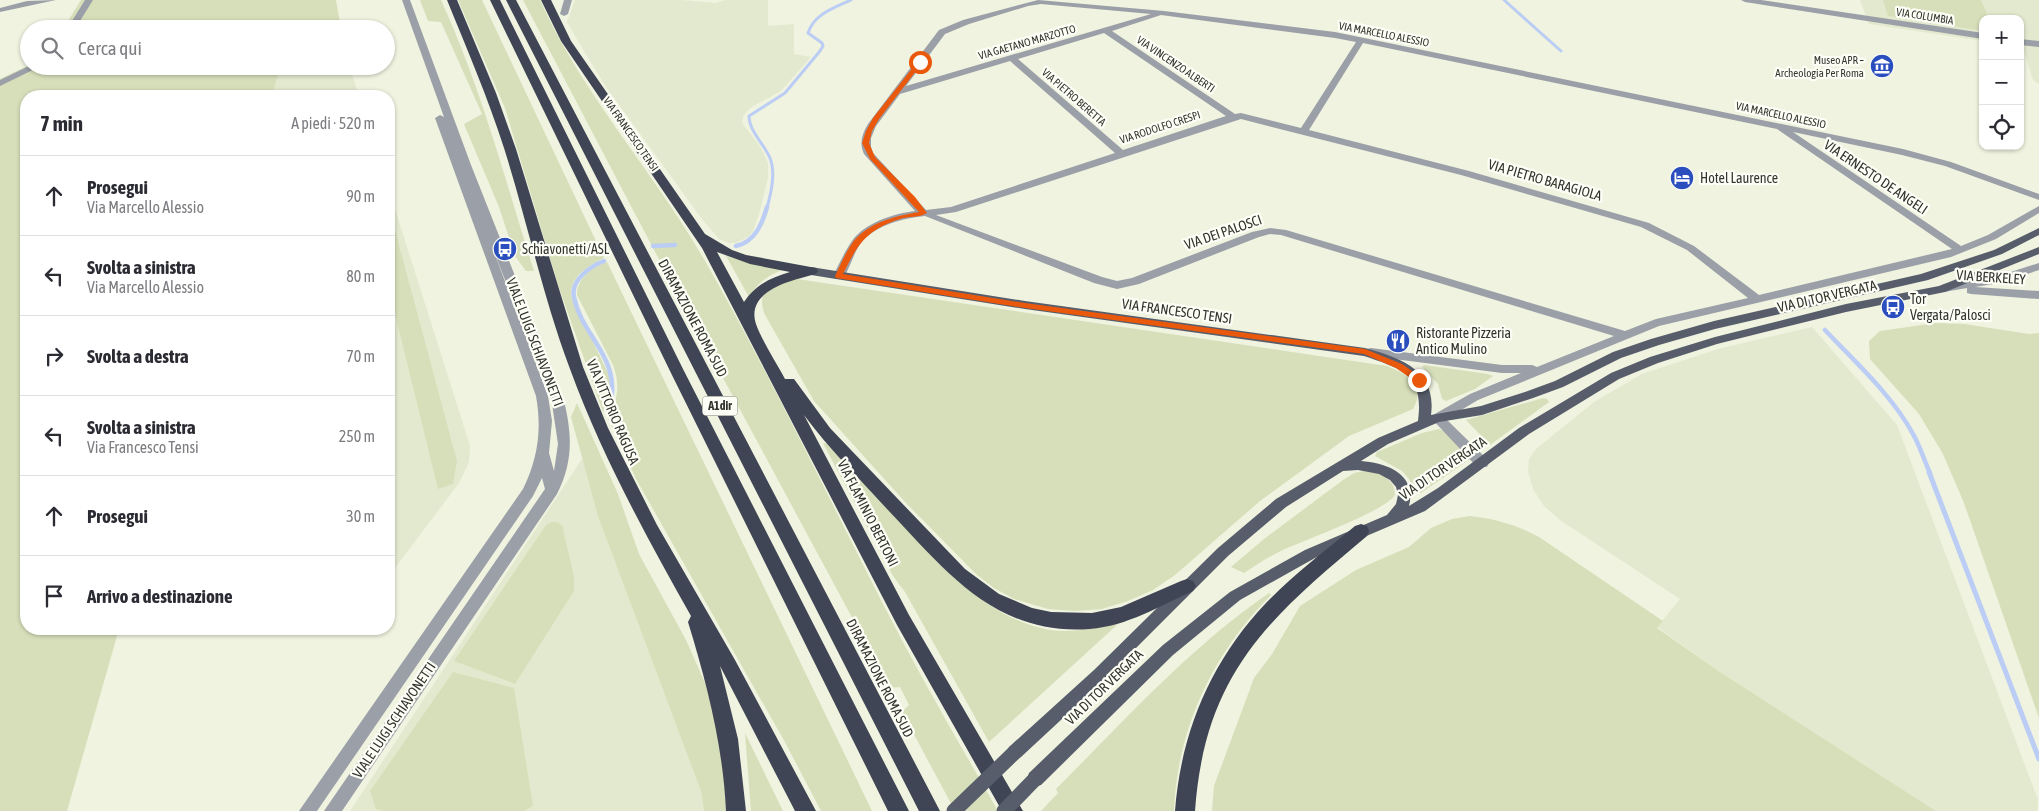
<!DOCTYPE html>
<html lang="it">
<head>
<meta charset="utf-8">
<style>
  body { margin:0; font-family:"Asap Condensed",sans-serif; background:#f2f2f3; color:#2b2b33 }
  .controls { position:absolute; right:15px; top:15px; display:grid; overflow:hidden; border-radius:10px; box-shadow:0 1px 4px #0004 }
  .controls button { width:45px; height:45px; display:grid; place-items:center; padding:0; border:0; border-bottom:1px solid #e1e1e2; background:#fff; color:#2b2b33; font:25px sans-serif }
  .stop { position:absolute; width:15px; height:15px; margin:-11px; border:4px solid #ea580c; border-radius:50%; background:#fff }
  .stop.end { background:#ea580c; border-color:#fff; box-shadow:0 1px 5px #0008 }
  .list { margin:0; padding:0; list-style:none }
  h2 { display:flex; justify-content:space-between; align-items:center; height:65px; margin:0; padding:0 20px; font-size:21px }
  h2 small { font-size:16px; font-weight:400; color:#7c7c81 }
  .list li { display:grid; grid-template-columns:32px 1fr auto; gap:15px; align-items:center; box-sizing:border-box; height:80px; padding:0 20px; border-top:1px solid #e1e1e2 }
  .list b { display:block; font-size:19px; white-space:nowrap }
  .list p { margin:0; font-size:16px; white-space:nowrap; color:#7c7c81 }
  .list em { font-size:16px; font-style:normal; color:#7c7c81 }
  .icon { flex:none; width:28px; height:28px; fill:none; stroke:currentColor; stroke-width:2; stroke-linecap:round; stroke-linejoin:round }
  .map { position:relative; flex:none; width:2039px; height:811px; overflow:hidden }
  .search { position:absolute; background:#fff; box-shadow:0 1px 4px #0004; left:20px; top:20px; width:375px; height:55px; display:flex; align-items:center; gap:12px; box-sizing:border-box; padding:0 18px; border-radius:28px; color:#7c7c81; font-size:19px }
  .panel { position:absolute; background:#fff; box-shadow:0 1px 4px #0004; left:20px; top:90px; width:375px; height:545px; border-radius:20px }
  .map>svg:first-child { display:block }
  .built { fill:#e3e9ce }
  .green { fill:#d7dfba }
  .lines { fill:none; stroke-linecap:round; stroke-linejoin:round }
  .stream-far2 { stroke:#bbcdf5; stroke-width:3 }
  .stream-far1 { stroke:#bbcdf5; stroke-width:4.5 }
  .stream { stroke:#bbcdf5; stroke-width:5 }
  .minor { fill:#9b9fa7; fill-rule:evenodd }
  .major { fill:#575d6a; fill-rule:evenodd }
  .highway { fill:#3f4554; fill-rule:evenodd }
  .major-bridge { stroke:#575d6a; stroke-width:15 }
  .route { fill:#ea580c }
  .labels { text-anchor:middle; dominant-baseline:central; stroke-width:4.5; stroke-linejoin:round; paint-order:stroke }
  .far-street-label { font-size:11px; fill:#33352d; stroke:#fdfff7 }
  .far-poi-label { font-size:11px; fill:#33352d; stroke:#fdfff7; text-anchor:end }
  .shield { fill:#fdfff7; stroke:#70726a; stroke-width:1 }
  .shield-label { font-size:12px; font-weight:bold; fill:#33352d }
  .street-label { font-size:14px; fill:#33352d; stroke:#fdfff7 }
  .poi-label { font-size:14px; fill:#33352d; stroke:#fdfff7; text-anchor:start }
</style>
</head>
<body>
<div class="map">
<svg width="2039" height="811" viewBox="0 0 2039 811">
  <rect width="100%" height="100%" fill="#eff3df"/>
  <path class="built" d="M575,0h105l36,3 9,-3h43v26l26,-2v30l17,3 -30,34 -31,17 -7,8 -1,7 18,23 8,17v15l-9,36 -6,17 -5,6 -12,6h-7l-10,-4 -17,-20 -96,-132 -25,-41 -14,-24z
    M1860,0h179v84l-6,-4 -10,-32 -3,-1v-28h-37v22l-114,-17z
    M289,66h60l10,30h-87l8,-28z
    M389,190l81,256 -1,16 -10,21 -70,93z
    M1812,327l85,98 141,375 -1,11h-101l-216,-139 -63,-45 23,-28 -120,-79 -16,-14 -11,-17 -5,-18 1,-12 7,-10 58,-47 48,-28 76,-25z
    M582,459l119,332 3,20h-354z"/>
  <path class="green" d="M81,0h255l5,29h-278z
    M420,0h21c40,87 64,180 93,271h-8l-11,-15 -16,-49 -35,-83 18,-10 -41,-92 -13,-1z
    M458,0h24l122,258c-16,8 -34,18 -33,38l39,81v21l-7,14 -45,-127 -53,-177z
    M523,0h17c42,94 114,172 165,261 64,112 120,230 179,345 36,70 75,137 114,205h-43l-53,-99 7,-7 -9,-18 -10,1 -237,-440z
    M1883,0h98l8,19h-6v12l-95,-15z
    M29,65l260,1 -9,2 -8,28h-246v533h93l-52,182h-67v-732z
    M389,208l68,253 -4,23 -15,5 -49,-200z
    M726,256l25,7 35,6c-17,5 -28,13 -37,28z
    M607,262l265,549h-51l-35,-67 -150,-265 -29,-63c12,-17 13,-32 6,-51l-36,-70c0,-17 15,-28 30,-33z
    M797,279l590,87c20,8 40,19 26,43l-64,27 -89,65 -85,74 -22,15 -25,11 -26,8 -28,2 -26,-2 -34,-10 -20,-11 -17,-13 -71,-72 -92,-102 -49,-86c-11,-28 11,-31 32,-36z
    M1936,323l28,1 65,10 10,-1v385l-75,-215 -21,-49 -24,-40 -49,-55 -1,-18 11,-10z
    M1424,365l64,9 5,2 -18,13 -29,12 -4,-2 -4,-15 -16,-17z
    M1543,398l4,1 2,3 -59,43 -24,-25z
    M577,403l41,91 21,60 47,86 19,43 8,26 17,102h-26l-3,-20 -103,-275 -27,-99z
    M1439,429l5,2 26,28 -49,34 -7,-2 -5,-12 -7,-8 -27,-15 2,-4 45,-19z
    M823,443l8,1c26,28 51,56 77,84 41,43 80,91 142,102 23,3 46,-2 68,-6l-129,118 -84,-150 -12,-16z
    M1369,470c13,5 26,9 26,25 -11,17 -91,45 -114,56 -13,6 -25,14 -37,22l-13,-6 33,-28 79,-59 11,-7z
    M1470,516c26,3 47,9 69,21l124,84 -6,7 63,44 216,139h-724l2,-25 40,-108 18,-24 28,-48 56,-36 53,-23 22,-19 21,-9z
    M552,522h4l6,3 12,52v14l-59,93 -61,-23 92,-136z
    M1269,593l2,2c-58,58 -94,134 -97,216h-133l17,-18 -2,-4c68,-68 133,-141 213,-196z
    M453,672l61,16 19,118 -9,5h-139l-9,-2 -6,-18z
    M745,733l38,78h-32z"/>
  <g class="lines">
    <path class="stream-far2" d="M1504,0l57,51
      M767,208c4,-15 9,-35 3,-50 -6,-14 -21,-27 -21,-42l36,-23 35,-42 3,-5 -1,-3 -14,-10c6,-19 26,-25 43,-33"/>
    <path class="stream-far1" d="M653,246l22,-1
      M736,246c19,-4 26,-22 31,-39
      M604,261c-13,5 -34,19 -30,36 8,41 48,59 36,110
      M1825,330c30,32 67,65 88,104 7,12 11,26 17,39"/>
    <path class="stream" d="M1929,472l110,287"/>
    <path class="minor" d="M56,0l-56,12v-4l27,-7z
      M85,0h8l-18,29h-8z
      M402,0h8l61,165 92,232c9,35 11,64 -6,97l-215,317h-18l221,-322 -3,-11 -9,18 -216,315h-18l224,-322c15,-30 19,-60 13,-93l-101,-278 5,-3 4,2zM491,244l60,153 7,47 -4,27 -5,-18 3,-32 -4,-25z
      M564,0h8l-4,14 -4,2 -4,-2z
      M1038,0l126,11 171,21 568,117 48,13 88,32v6l-94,-34 -43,-11 -109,-23 168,114 27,-11 51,-29v7l-43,26 -45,18 -292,69 -181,74 -32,19 41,40 2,4 -2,4h-10l-46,-49 2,-3 37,-21 51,-21h-19l-131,-17 -4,-1 -2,-3 2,-3 4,-1 131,17h30l5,2 77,-31 -333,-101 -11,-1 -11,3 -120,47 -22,5 -23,-6 -169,-67c-21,2 -50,9 -64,27 -8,11 -11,25 -18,36h-8l-2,-3c6,-12 12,-25 19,-35 12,-18 43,-28 63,-30l-51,-57c-5,-11 -2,-20 4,-30l71,-94 24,-10zM1041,4l110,10 -245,72 39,-52 24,-10 59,-18zM1161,15l174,23 21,4 -55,86 -60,-15 -6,1 -123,-83zM1104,33l122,83 -103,34 -105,-91zM1363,43l414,86 175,120 -193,46 -65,-49 -45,-23 -180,-52 -160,-41zM1010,61l105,92 -164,54 -25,3 -53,-57 -2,-6v-9l5,-12 24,-32zM1241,119l220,56 180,52 46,23 61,48 -92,21 -31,12 -339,-101 -16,-2 -18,4 -120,46 -15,3 -15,-4 -166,-62 20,-3z
      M1741,0h20l222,33v6l-238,-37z
      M2020,39l19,2v6l-19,-2z
      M29,66h12l-41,20v-6z
      M2039,263v7l-39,13 -25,4 64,4v8l-68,-5 -4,-1v-5l-23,4 -6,-4 6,-4 54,-8z"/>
    <path class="major" d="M2039,228v7l-37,19 -74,26 -213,49 -56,16 -38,13 -58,29 -30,11 -51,17 -43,7 -51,22 -27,17c26,2 56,13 48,45l29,-18 81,-60 92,-55 39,-16 65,-20 131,-33 93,-18 100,-39v7l-94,38 -99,20 -129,32 -59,19 -39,16 -90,55 -104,77 -110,47 -75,42 -67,55 -132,130 -6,2 -6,-2 -2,-6 2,-6 134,-128 67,-53 75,-42 82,-35 9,-11 2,-9 -2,-8 -6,-7 -11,-6 -21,-4 -15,1 -57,36 -58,49 -124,124 -83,77 -6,3 -6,-3 -2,-5 2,-5 85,-77 124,-122 58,-49 102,-61 40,-17c6,-46 -15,-52 -54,-65l-339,-47 -214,-34 -6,-4 6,-4 214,34 340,47c36,10 72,22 66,67l50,-9 44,-14 30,-11 58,-29 38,-13 63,-18 207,-47 73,-24z"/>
    <path class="highway" d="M447,0h10l39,93 20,56 67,218 25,61 49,97 78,135 81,151h-21l-75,-145 18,73 8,72h-20c-3,-65 -19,-127 -38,-189l3,-6c-45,-80 -89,-160 -121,-247 -27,-72 -43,-148 -66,-221 -16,-50 -37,-99 -57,-148z
      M490,0h10l184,371 225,440h-21l-218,-440z
      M506,0h10l424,811h-21z
      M541,0h10l20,41 134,193 27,16 14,5 70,13 2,3 -2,3c-23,6 -71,16 -60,50 5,15 21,40 29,55h9l36,49 21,22 114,119 34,25 33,14 19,4 41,1 29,-6 60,-26 6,-2 6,2 3,5 -3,5c-33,15 -66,35 -103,38 -95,7 -144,-58 -203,-120 -28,-31 -58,-60 -83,-94l105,200 114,196h-21l-105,-186 -195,-377 -141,-207zM717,252l33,12 40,8c-20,6 -35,13 -46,30z
      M1361,524l6,2 2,5 -2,5c-99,83 -162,137 -172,275h-20c6,-79 36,-150 91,-208 27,-28 59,-52 89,-77z"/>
    <path class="major-bridge" d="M954,811l61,-59
      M1004,811l31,-32"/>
  </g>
  <path class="route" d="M918,61l5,1 -44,57 -7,12 -3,12 6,14 40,40 12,16c-8,5 -18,3 -27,6 -34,11 -42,25 -57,55l182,29 340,46 37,15 20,14v4h-6l-20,-14 -32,-14 -339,-46 -189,-30 -1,-2c5,-10 10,-22 16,-31 14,-22 44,-29 68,-33l-49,-53 -8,-16 4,-12 7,-13z"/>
  <defs>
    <g id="museum-disc" transform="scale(1.25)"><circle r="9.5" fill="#2b4ebe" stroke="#fdfff7"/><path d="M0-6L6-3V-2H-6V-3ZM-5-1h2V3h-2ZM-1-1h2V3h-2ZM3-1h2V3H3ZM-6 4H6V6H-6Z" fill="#fff"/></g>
    <g id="hotel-disc" transform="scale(1.25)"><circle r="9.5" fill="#2b4ebe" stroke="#fdfff7"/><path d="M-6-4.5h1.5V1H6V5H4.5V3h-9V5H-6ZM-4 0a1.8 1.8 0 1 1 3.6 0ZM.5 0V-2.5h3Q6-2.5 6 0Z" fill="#fff"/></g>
    <g id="bus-disc" transform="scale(1.25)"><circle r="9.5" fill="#2b4ebe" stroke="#fdfff7"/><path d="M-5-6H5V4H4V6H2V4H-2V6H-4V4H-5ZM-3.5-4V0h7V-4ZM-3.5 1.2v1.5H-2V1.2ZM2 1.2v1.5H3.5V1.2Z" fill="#fff"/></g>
    <g id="restaurant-disc" transform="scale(1.25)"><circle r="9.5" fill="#2b4ebe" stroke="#fdfff7"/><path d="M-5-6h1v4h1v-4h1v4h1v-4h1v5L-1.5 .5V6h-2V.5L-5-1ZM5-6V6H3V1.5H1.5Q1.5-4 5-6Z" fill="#fff"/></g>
  </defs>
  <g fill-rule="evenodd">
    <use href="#museum-disc" x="1882" y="66"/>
    <use href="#hotel-disc" x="1682" y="178"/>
    <use href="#bus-disc" x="505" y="249"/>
    <use href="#bus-disc" x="1893" y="307"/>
    <use href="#restaurant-disc" x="1398" y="341"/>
  </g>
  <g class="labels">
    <g class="far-street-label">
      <text transform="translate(1925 16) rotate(9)">VIA COLUMBIA</text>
      <text transform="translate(1384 34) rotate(11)">VIA MARCELLO ALESSIO</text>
      <text transform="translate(1027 42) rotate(-16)">VIA GAETANO MARZOTTO</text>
      <text transform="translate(1176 64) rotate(34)">VIA VINCENZO ALBERTI</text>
      <text transform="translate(1074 97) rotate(41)">VIA PIETRO BERETTA</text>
      <text transform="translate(1781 115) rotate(12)">VIA MARCELLO ALESSIO</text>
      <text transform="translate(1160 127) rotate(-18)">VIA RODOLFO CRESPI</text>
      <text transform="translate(631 134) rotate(55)">VIA FRANCESCO TENSI</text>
    </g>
    <g class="far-poi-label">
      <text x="1864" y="60">Museo APR –<tspan x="1864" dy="13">Archeologia Per Roma</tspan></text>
    </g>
    <rect class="shield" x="702.5" y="396.5" width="35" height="19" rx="4"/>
    <g class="shield-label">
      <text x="720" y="406">A1dir</text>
    </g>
    <g class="street-label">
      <text transform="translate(1876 177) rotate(34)">VIA ERNESTO DE ANGELI</text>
      <text transform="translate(1545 180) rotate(16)">VIA PIETRO BARAGIOLA</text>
      <text transform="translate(1223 232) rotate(-19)">VIA DEI PALOSCI</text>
      <text transform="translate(1991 277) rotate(4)">VIA BERKELEY</text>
      <text transform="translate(1827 296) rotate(-13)">VIA DI TOR VERGATA</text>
      <text transform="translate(1177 311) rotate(8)">VIA FRANCESCO TENSI</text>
      <text transform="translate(693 318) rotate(62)">DIRAMAZIONE ROMA SUD</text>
      <text transform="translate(535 342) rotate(69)">VIALE LUIGI SCHIAVONETTI</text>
      <text transform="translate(613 412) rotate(67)">VIA VITTORIO RAGUSA</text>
      <text transform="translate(1443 468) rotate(-34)">VIA DI TOR VERGATA</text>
      <text transform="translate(868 513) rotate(63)">VIA FLAMINIO BERTONI</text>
      <text transform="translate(880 678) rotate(63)">DIRAMAZIONE ROMA SUD</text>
      <text transform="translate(1104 687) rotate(-44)">VIA DI TOR VERGATA</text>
      <text transform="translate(394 720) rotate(-56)">VIALE LUIGI SCHIAVONETTI</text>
    </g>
    <g class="poi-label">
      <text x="1700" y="178">Hotel Laurence</text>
      <text x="522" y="249">Schiavonetti/ASL</text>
      <text x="1910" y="299">Tor<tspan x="1910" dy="16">Vergata/Palosci</tspan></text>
      <text x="1416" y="333">Ristorante Pizzeria<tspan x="1416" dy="16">Antico Mulino</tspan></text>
    </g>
  </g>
</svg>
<div class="controls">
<button>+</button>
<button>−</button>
<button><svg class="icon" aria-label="locate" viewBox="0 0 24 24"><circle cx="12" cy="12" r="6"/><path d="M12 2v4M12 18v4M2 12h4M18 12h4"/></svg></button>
</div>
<div class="stop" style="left:920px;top:62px"></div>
<div class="stop end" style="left:1419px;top:380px"></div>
<div class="search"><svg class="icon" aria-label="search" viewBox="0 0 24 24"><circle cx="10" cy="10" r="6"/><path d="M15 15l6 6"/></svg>Cerca qui</div>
<section class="panel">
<h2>7 min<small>A piedi · 520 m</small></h2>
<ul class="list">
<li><svg class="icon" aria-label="ahead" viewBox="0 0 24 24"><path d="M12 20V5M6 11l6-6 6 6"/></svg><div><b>Prosegui</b><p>Via Marcello Alessio</p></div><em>90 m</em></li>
<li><svg class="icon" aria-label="left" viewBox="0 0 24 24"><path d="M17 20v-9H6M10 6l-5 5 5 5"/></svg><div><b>Svolta a sinistra</b><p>Via Marcello Alessio</p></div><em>80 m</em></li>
<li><svg class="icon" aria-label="right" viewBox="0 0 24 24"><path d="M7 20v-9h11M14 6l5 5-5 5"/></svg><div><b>Svolta a destra</b></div><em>70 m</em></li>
<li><svg class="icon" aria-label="left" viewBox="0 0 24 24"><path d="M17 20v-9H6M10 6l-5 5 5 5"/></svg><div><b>Svolta a sinistra</b><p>Via Francesco Tensi</p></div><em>250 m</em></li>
<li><svg class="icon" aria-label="ahead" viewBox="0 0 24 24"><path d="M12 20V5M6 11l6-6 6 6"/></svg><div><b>Prosegui</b></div><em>30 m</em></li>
<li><svg class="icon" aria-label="arrive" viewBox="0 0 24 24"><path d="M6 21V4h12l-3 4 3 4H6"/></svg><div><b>Arrivo a destinazione</b></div></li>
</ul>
</section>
</div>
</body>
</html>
